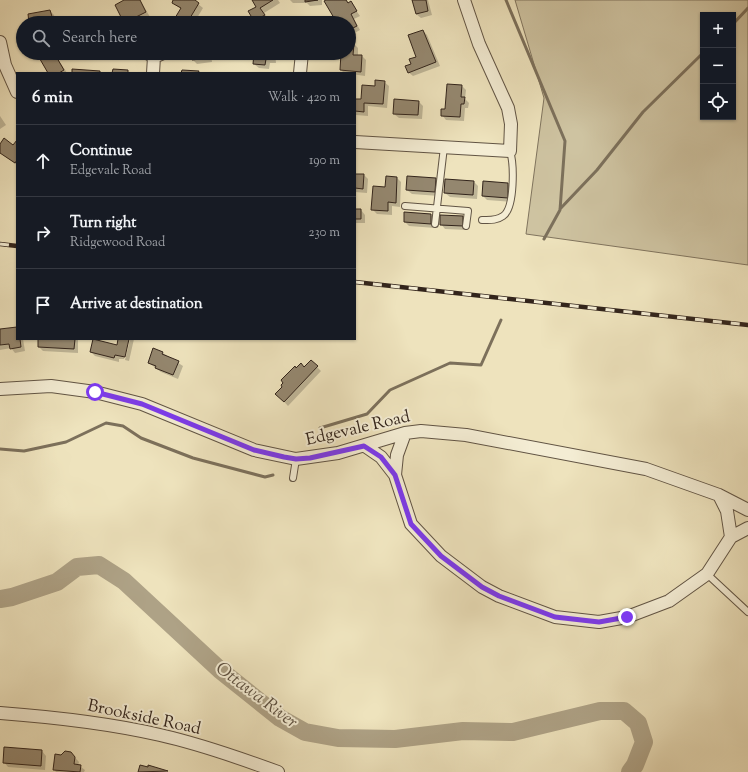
<!DOCTYPE html>
<html lang="en">
<head>
<meta charset="utf-8">
<style>
  body { margin:0; font-family:"Sorts Mill Goudy",serif; background:#20242c; color:#f1f3f6 }
  .controls { position:absolute; right:12px; top:12px; display:grid; overflow:hidden; border-radius:0px; box-shadow:0 1px 3px #0004 }
  .controls button { width:36px; height:36px; display:grid; place-items:center; padding:0; border:0; border-bottom:1px solid #363941; background:#171b24; color:#f1f3f6; font:20px sans-serif }
  .stop { position:absolute; width:12px; height:12px; margin:-9px; border:3px solid #7c3aed; border-radius:50%; background:#fff }
  .stop.end { background:#7c3aed; border-color:#fff; box-shadow:0 1px 4px #0008 }
  .list { margin:0; padding:0; list-style:none }
  h2 { display:flex; justify-content:space-between; align-items:center; height:52px; margin:0; padding:0 16px; font-size:17px }
  h2 small { font-size:13px; font-weight:400; color:#9ea1a6 }
  .list li { display:grid; grid-template-columns:26px 1fr auto; gap:12px; align-items:center; box-sizing:border-box; height:72px; padding:0 16px; border-top:1px solid #363941 }
  .list b { display:block; font-size:15px; white-space:nowrap }
  .list p { margin:0; font-size:13px; white-space:nowrap; color:#9ea1a6 }
  .list em { font-size:13px; font-style:normal; color:#9ea1a6 }
  .icon { flex:none; width:22px; height:22px; fill:none; stroke:currentColor; stroke-width:2; stroke-linecap:round; stroke-linejoin:round }
  .map { position:relative; flex:none; width:748px; height:772px; overflow:hidden }
  .search { position:absolute; background:#171b24; box-shadow:0 1px 3px #0004; left:16px; top:16px; width:340px; height:44px; display:flex; align-items:center; gap:10px; box-sizing:border-box; padding:0 14px; border-radius:22px; color:#9ea1a6; font-size:15px }
  .panel { position:absolute; background:#171b24; box-shadow:0 1px 3px #0004; left:16px; top:72px; width:340px; height:268px; border-radius:0px }
  .map>svg:first-child { display:block }
  .green { fill:#cec3a1; stroke:#80745e; fill-rule:evenodd }
  .shadow { fill:#0003 }
  .lines { fill:none; stroke-linecap:round; stroke-linejoin:round }
  .stream { stroke:#7c705b; stroke-width:3 }
  .river { stroke:#aea286; stroke-width:18 }
  .building { fill:#94876f; stroke:#32241b }
  .lane-casing { stroke:#615444; stroke-width:8 }
  .street-casing { stroke:#615444; stroke-width:14 }
  .lane { stroke:#f4edd4; stroke-width:6 }
  .street { stroke:#f4edd4; stroke-width:12 }
  .rail-casing { stroke:#32241b; stroke-width:4.5 }
  .rail { stroke:#f4edd4; stroke-width:3; stroke-dasharray:9; stroke-linecap:butt }
  .route { stroke:#7c3aed; stroke-width:5 }
  .labels { text-anchor:middle; dominant-baseline:central; stroke-width:4; stroke-linejoin:round; paint-order:stroke }
  .street-label { font-size:17px; fill:#32241b; stroke:#f4edd4 }
  .water-label { font-size:18px; font-style:italic; fill:#5d5040; stroke:#f4edd4 }
</style>
</head>
<body>
<div class="map">
<svg width="748" height="772" viewBox="0 0 748 772">
  <rect width="100%" height="100%" fill="#eee3bd"/>
  <filter id="stains"><feTurbulence type="fractalNoise" baseFrequency=".005" numOctaves="4"/><feColorMatrix values="0 0 0 0 .2 0 0 0 0 .09 0 0 0 0 .02 0 0 0 .5 -.17"/></filter>
  <radialGradient id="worn" r=".72"><stop offset=".6" stop-color="#630" stop-opacity="0"/><stop offset="1" stop-color="#630" stop-opacity=".3"/></radialGradient>
  <path class="green" d="M515,0h233v265l-222,-31 18,-136zM703,15h30v102h-30z"/>
  <path class="shadow" d="M126,0h14l10,17 -11,6h-14l-9,-18z
    M175,0h18l10,8 -9,15h-13l-5,-5 5,-9 -8,-6z
    M253,0h25l2,3 -16,10 4,6 -6,4h-5l-8,-11 8,-5z
    M290,0h32v5l-12,1 -3,-3h-14z
    M328,0h19l2,4 2,-1 9,13 -6,3 6,11 -11,6v-13h-10z
    M413,0h15l4,15 -11,3 -5,-4z
    M50,11l4,4 2,8h-26z
    M423,31l4,4 13,31 -27,10 -5,-4 9,-14z
    M349,44h5l4,4v8h4l4,4 -1,16 -21,-3 -3,-3 1,-17h7z
    M40,53h14l13,20h-18z
    M99,53h19l1,2 -16,3z
    M192,53h19l1,9 -15,2 -4,-4z
    M254,53h21l1,10h-6l-1,6 -10,-1 -5,-4z
    M384,82l5,4 -2,22 -19,-2v10l-12,-1 -1,-15h7z
    M462,86l4,4 -1,9 4,4 -1,5h-3l-1,13 -18,-1 -4,-5z
    M419,102l4,4 -1,13 -23,-1 -5,-4z
    M0,116l6,9 -6,4z
    M17,141v24l-17,-12v-7h14z
    M355,175h9l4,4 -1,14 -12,-1z
    M387,177l10,1 4,4 -1,25 -8,-1v9l-15,-1 -5,-5 14,-21z
    M408,177l28,2 4,4 -1,13 -27,-2 -5,-4z
    M446,180l28,2 4,4 -1,13 -27,-2 -5,-4z
    M484,182l24,2 4,4v14l-25,-2 -4,-4z
    M355,210h6l4,5v8h-10z
    M431,215l4,5v8l-26,-2 -4,-4z
    M463,217l4,5v8l-22,-1 -4,-5z
    M17,328v11h6l2,12 -10,2 -4,-5 -11,2v-17z
    M39,339h39v14l-35,-2 -4,-4z
    M119,339h9l-4,20h-5v3l-24,-6 -4,-4 27,-6z
    M130,339h4l-5,22 -4,-1z
    M163,353l20,13 -5,13 -17,-7 -12,-9z
    M311,361l10,10 -33,35 -11,-12 19,-25 8,-1z
    M5,748l37,3 4,5 -1,14 -37,-3 -4,-5z
    M71,753l8,9 -1,3 7,5 -1,2h-28l-2,-3 7,-13z
    M141,767l7,1 1,-1 18,5h-28z"/>
  <g class="lines">
    <path class="stream" d="M506,0l59,141 -5,69 -16,29
      M733,24l15,-16
      M560,209l37,-39 46,-58 60,-59
      M320,428l47,-14 23,-24 60,-27 31,2 20,-45
      M0,449l24,2 42,-9 40,-19 17,3 18,12 52,20 72,19 8,-2"/>
    <path class="river" d="M0,599l12,-2 45,-15 20,-15 22,-2 25,16 96,89 60,48 25,14 33,6 57,1 68,-8 50,1 87,-21h24l14,12 6,19 -9,23 -5,7"/>
  </g>
  <path class="building" d="M124,0h16l6,12 -22,11 -9,-18z
    M173,0h22l4,3 -12,20h-4l-8,-5 6,-10 -9,-5z
    M252,0h21l-13,8 5,7 -11,6 -6,-10 8,-4z
    M305,0h13l-13,2z
    M326,0h20l2,3 3,-2 6,10 -6,3 6,12 -8,4v-7h-12l-13,-22z
    M412,0h14l2,11 -12,3z
    M50,10l4,13h-25l-1,-9z
    M423,30l13,32 -28,11 -3,-7 6,-2 -2,-5 7,-2 -8,-22z
    M349,43h5l-1,12h9l-1,17 -21,-2 1,-17h8z
    M38,53h16l10,17 -5,3h-11l-11,-19z
    M191,53h17v5l-16,2z
    M254,53h18v6h-6l-1,6 -12,-1z
    M72,69l28,2v2h-28z
    M113,69l15,1v3h-16z
    M182,70l17,1 -1,2h-17z
    M375,80l10,1 -2,23 -19,-1v9l-9,-1v-12h6l1,-14 13,1z
    M447,84l15,1 -1,12h4l-1,7h-3l-1,13 -19,-1v-7h4z
    M394,99l25,2 -1,14 -25,-1z
    M4,138l9,7 4,-5v20l-2,3 -15,-10v-9z
    M355,174h9l-1,15 -8,-1z
    M386,176l11,1 -1,26 -8,-1v9l-17,-1 2,-24 12,1z
    M407,176l29,2 -1,14 -29,-2z
    M445,179l29,2 -1,14 -29,-2z
    M483,181l25,2v15l-26,-2z
    M355,209h6v10h-6z
    M404,212l27,2v10l-27,-2z
    M440,215l23,1v10l-23,-1z
    M17,327v12h3l1,8 -11,2 -1,-5 -9,1v-16z
    M38,339h37l-1,10 -36,-2z
    M93,339l24,6 1,-6h11l-4,18 -10,-2 -1,3 -24,-6z
    M153,348l10,4 -1,2 17,7 -6,14 -18,-7 1,-2 -8,-3z
    M311,360l7,6 -34,36 -9,-8 7,-7 -1,-2 2,-2 -2,-3 14,-14 1,2 5,-5 3,4z
    M4,747l38,3 -1,16 -38,-3z
    M65,751l6,1 4,5 -1,7 7,1 -1,7 -27,-2 2,-16 6,1z
    M140,765l8,2v-2l20,6 -30,1z"/>
  <g class="lines">
    <g class="lane-casing">
      <path id="lane" d="M405,206l63,5 -2,15
        M482,220c7,0 14,1 21,-4 12,-8 11,-52 7,-65
        M435,224l9,-77
        M293,478l3,-19
        M707,574l41,38"/>
    </g>
    <g class="street-casing">
      <path id="street" d="M0,42l5,23 12,27
        M147,53l7,4 9,-4
        M153,73l1,-16
        M300,73l2,-20
        M355,142l155,9 1,-27 -3,-16 -29,-64 -15,-44
        M0,389l51,-3 44,6 47,12 112,46 42,9 42,-6 67,-20 16,-2 45,4 180,34 73,26 29,15
        M365,446l16,11 14,18 16,49 30,32 41,31 17,9 56,21 44,5 28,-5 42,-16 38,-27 24,-37 17,-9
        M395,475l2,-20 8,-22
        M719,495l8,16 4,26
        M0,713c53,4 108,10 160,22 40,9 80,23 118,37"/>
    </g>
    <use href="#lane" class="lane"/>
    <use href="#street" class="street"/>
    <g class="rail-casing">
      <path id="rail" d="M0,244l17,2
        M355,282l393,43"/>
    </g>
    <use href="#rail" class="rail"/>
  </g>
  <g class="lines">
    <path class="route" d="M95,392l47,12 112,46 30,7 12,2 14,-1 54,-12 17,11 14,18 16,49 30,32 41,31 17,9 56,21 44,5 28,-5"/>
  </g>
  <g class="labels">
    <g class="street-label">
      <text transform="translate(358 429) rotate(-13)">Edgevale Road</text>
      <text transform="translate(144 718) rotate(12)">Brookside Road</text>
    </g>
    <g class="water-label">
      <text transform="translate(256 696) rotate(37)">Ottawa River</text>
    </g>
  </g>
  <rect width="100%" height="100%" filter="url(#stains)"/>
  <rect width="100%" height="100%" fill="url(#worn)"/>
</svg>
<div class="controls">
<button>+</button>
<button>−</button>
<button><svg class="icon" aria-label="locate" viewBox="0 0 24 24"><circle cx="12" cy="12" r="6"/><path d="M12 2v4M12 18v4M2 12h4M18 12h4"/></svg></button>
</div>
<div class="stop" style="left:95px;top:392px"></div>
<div class="stop end" style="left:627px;top:617px"></div>
<div class="search"><svg class="icon" aria-label="search" viewBox="0 0 24 24"><circle cx="10" cy="10" r="6"/><path d="M15 15l6 6"/></svg>Search here</div>
<section class="panel">
<h2>6 min<small>Walk · 420 m</small></h2>
<ul class="list">
<li><svg class="icon" aria-label="ahead" viewBox="0 0 24 24"><path d="M12 20V5M6 11l6-6 6 6"/></svg><div><b>Continue</b><p>Edgevale Road</p></div><em>190 m</em></li>
<li><svg class="icon" aria-label="right" viewBox="0 0 24 24"><path d="M7 20v-9h11M14 6l5 5-5 5"/></svg><div><b>Turn right</b><p>Ridgewood Road</p></div><em>230 m</em></li>
<li><svg class="icon" aria-label="arrive" viewBox="0 0 24 24"><path d="M6 21V4h12l-3 4 3 4H6"/></svg><div><b>Arrive at destination</b></div></li>
</ul>
</section>
</div>
</body>
</html>
